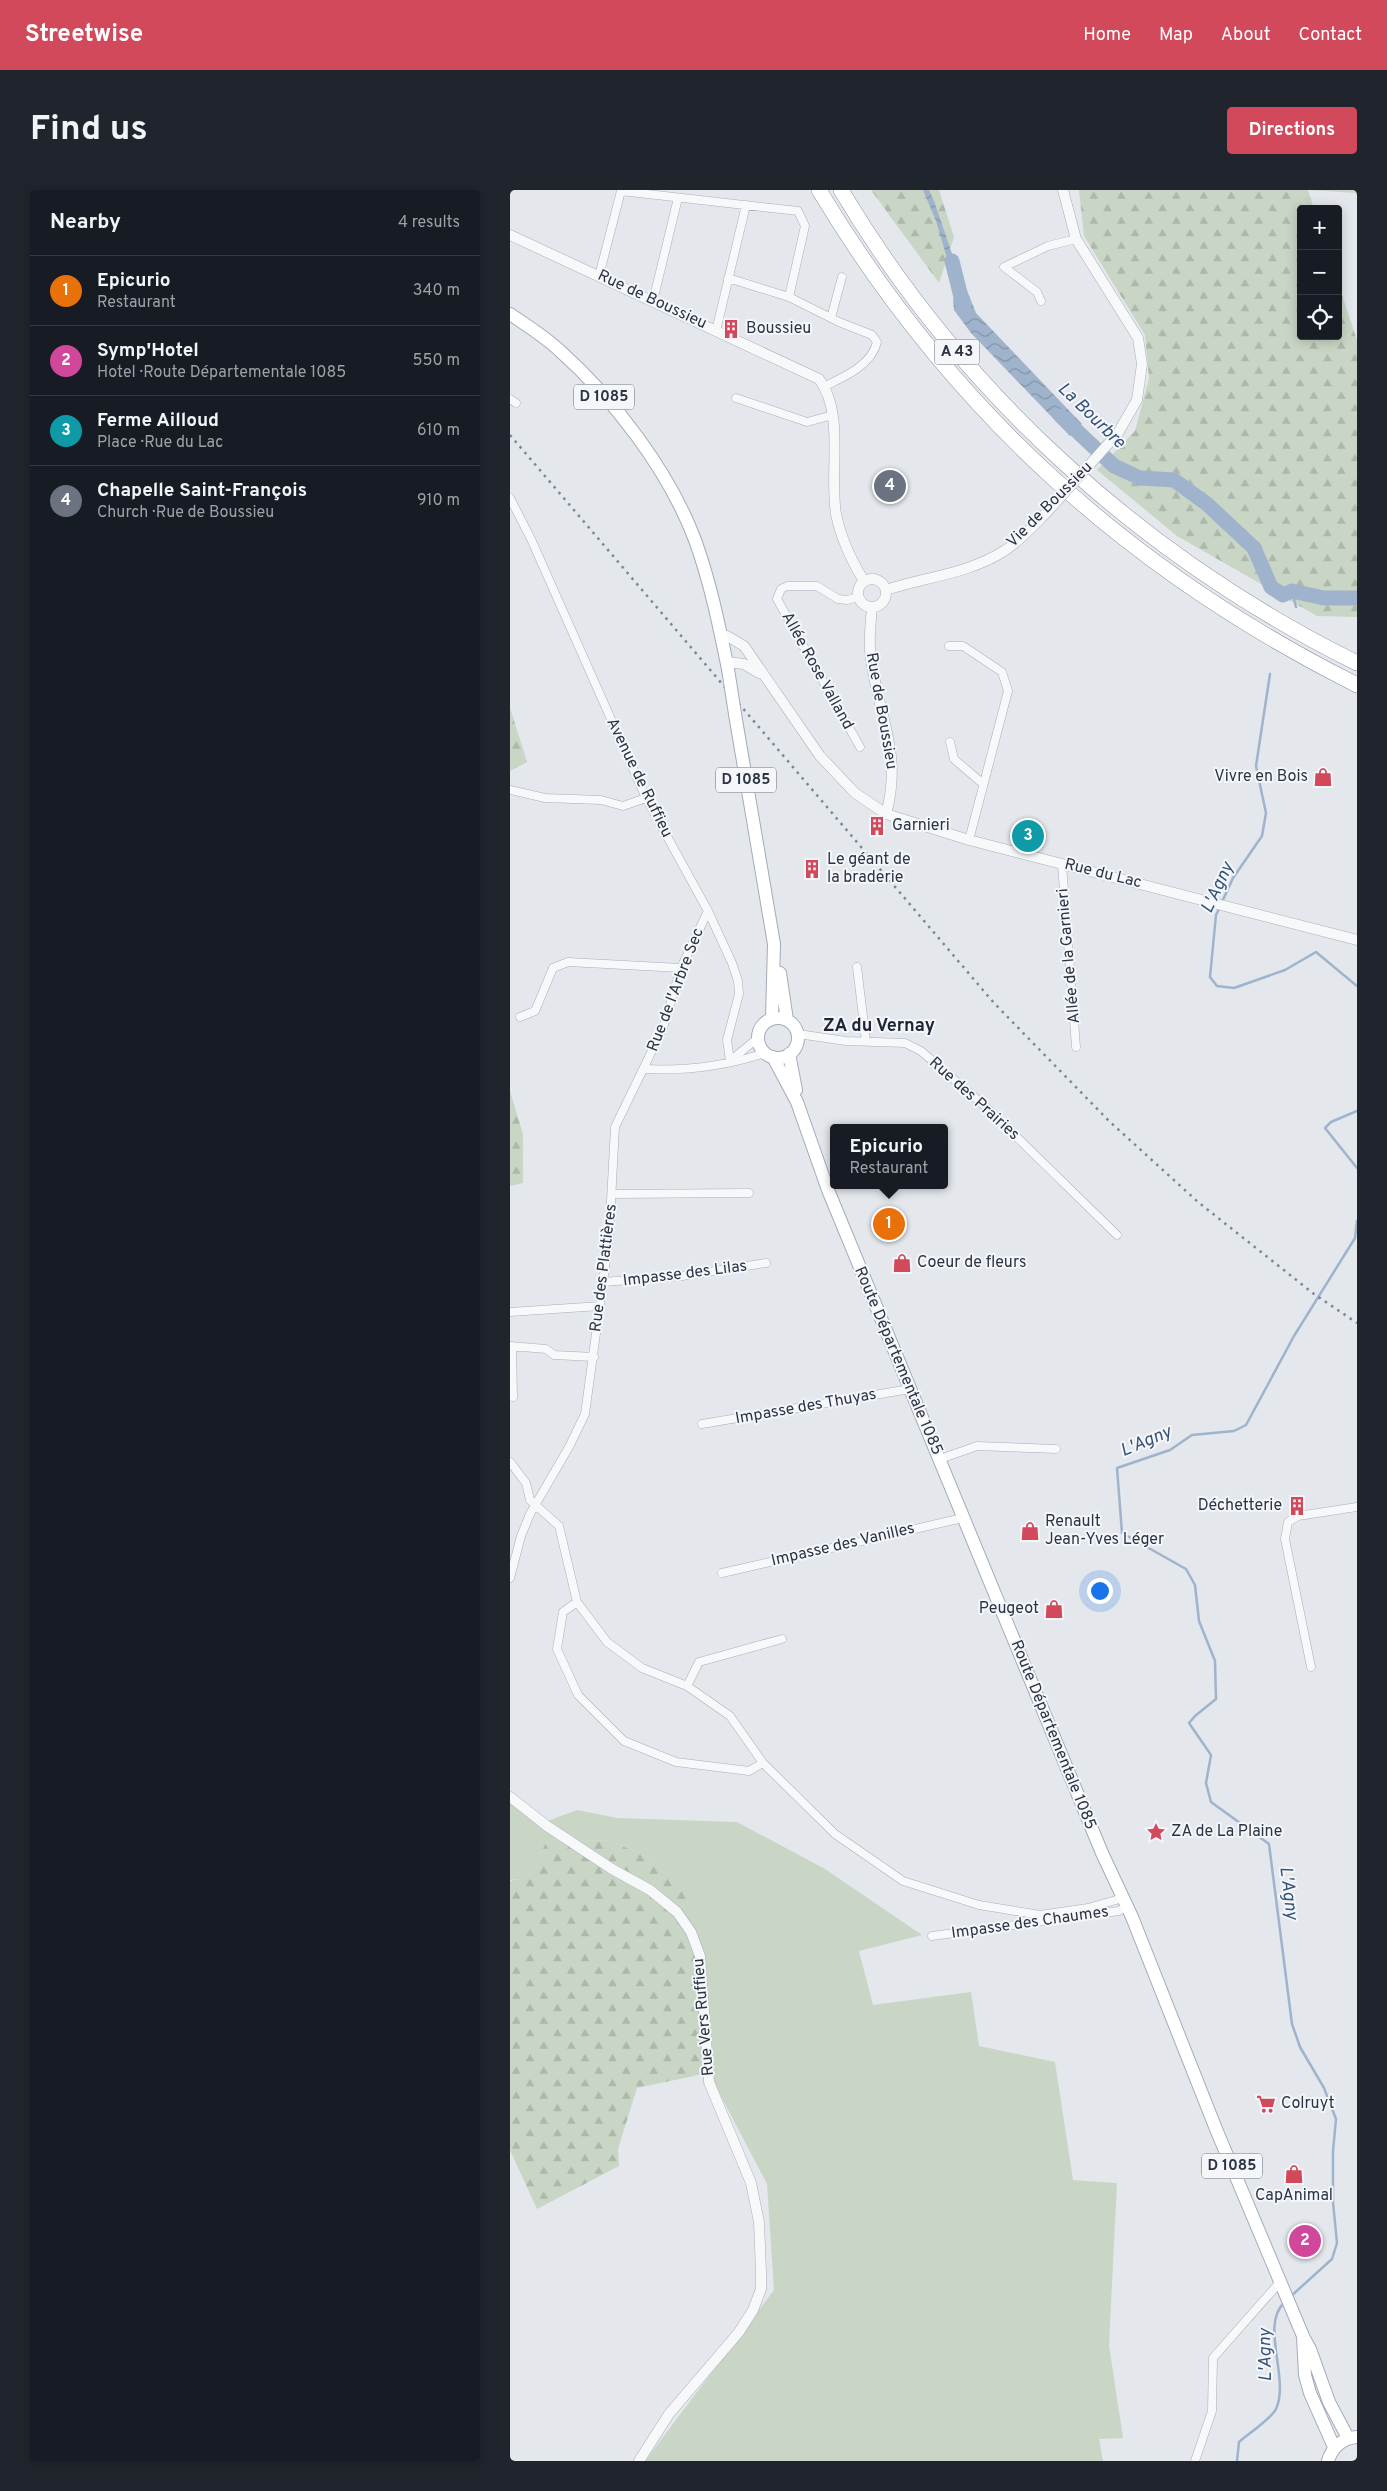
<!DOCTYPE html>
<html lang="en">
<head>
<meta charset="utf-8">
<style>
  body { margin:0; font-family:Overpass,sans-serif; background:#20242c; color:#f1f3f6 }
  .controls { position:absolute; right:15px; top:15px; display:grid; overflow:hidden; border-radius:5px; box-shadow:0 2px 12px #0003 }
  .controls button { width:45px; height:45px; display:grid; place-items:center; padding:0; border:0; border-bottom:1px solid #363941; background:#171b24; color:#f1f3f6; font:25px sans-serif }
  .you { position:absolute; left:589px; top:1400px; width:18px; height:18px; margin:-12px; border:4px solid #fff; border-radius:50%; background:#1a73e8; box-shadow:0 0 0 8px #1a73e833 }
  .badge { display:grid; place-items:center; width:32px; height:32px; border-radius:50%; background:#d1495b; color:#fff; font-size:16px; font-weight:700 }
  .pin { position:absolute; translate:-50% -50%; border:2px solid #fff; box-shadow:0 1px 5px #0006 }
  .popup { position:absolute; left:320px; top:934px; width:118px; height:65px; box-sizing:border-box; display:grid; place-content:center; border-radius:5px; background:#171b24; filter:drop-shadow(0 1px 4px #0005); font-size:16px; white-space:nowrap; color:#9ea1a6 }
  .popup b { font-size:19px; color:#f1f3f6 }
  .popup::after { content:''; position:absolute; left:50%; top:100%; margin-left:-10px; border:10px solid transparent; border-top-color:#171b24 }
  .list { margin:0; padding:0; list-style:none }
  h2 { display:flex; justify-content:space-between; align-items:center; height:65px; margin:0; padding:0 20px; font-size:21px }
  h2 small { font-size:16px; font-weight:400; color:#9ea1a6 }
  .list li { display:grid; grid-template-columns:32px 1fr auto; gap:15px; align-items:center; box-sizing:border-box; height:70px; padding:0 20px; border-top:1px solid #363941 }
  .list b { display:block; font-size:19px; white-space:nowrap }
  .list p { margin:0; font-size:16px; white-space:nowrap; color:#9ea1a6 }
  .list em { font-size:16px; font-style:normal; color:#9ea1a6 }
  .icon { flex:none; width:28px; height:28px; fill:none; stroke:currentColor; stroke-width:2; stroke-linecap:round; stroke-linejoin:round }
  .map { position:relative; flex:none; width:847px; height:2271px; overflow:hidden; border-radius:5px }
  header { display:flex; align-items:center; gap:30px; box-sizing:border-box; height:70px; padding:0 25px; background:#d1495b; color:#fff }
  header strong { font-size:24px }
  nav { display:flex; gap:28px; margin-inline-start:auto; font-size:18px }
  .intro { display:flex; align-items:center; justify-content:space-between; box-sizing:border-box; height:120px; padding:0 30px }
  h1 { margin:0; font-size:35px }
  .button { padding:12px 22px; border-radius:5px; background:#d1495b; color:#fff; font-size:18px; font-weight:700 }
  main { display:flex; gap:30px; padding:0 30px }
  aside { flex:1; background:#171b24; border-radius:5px; box-shadow:0 2px 12px #0003 }
  .map>svg:first-child { display:block }
  .green { fill:#c9d6c5 }
  .forest { fill:url(#forest-firs) }
  .water { fill:url(#water-waves) }
  .lines { fill:none; stroke-linecap:round; stroke-linejoin:round }
  .stream { stroke:#9fb4cc; stroke-width:2.5 }
  .river { stroke:#9fb4cc; stroke-width:15 }
  .minor-casing { stroke:#a9aeb7; stroke-width:9 }
  .tertiary-casing { stroke:#a9aeb7; stroke-width:11 }
  .primary-casing { stroke:#a3abb8; stroke-width:14 }
  .motorway-casing { stroke:#8b94a3; stroke-width:16 }
  .minor { stroke:#f7f8fa; stroke-width:8 }
  .tertiary { stroke:#f7f8fa; stroke-width:10 }
  .primary { stroke:#fff; stroke-width:12 }
  .motorway { stroke:#fff; stroke-width:15 }
  .rail { stroke:#7d8696; stroke-width:2.5; stroke-dasharray:2.5 5; stroke-linecap:butt }
  .tertiary-bridge-casing { stroke:#a9aeb7; stroke-width:11; stroke-linecap:butt }
  .primary-bridge-casing { stroke:#a3abb8; stroke-width:14; stroke-linecap:butt }
  .tertiary-bridge { stroke:#f7f8fa; stroke-width:10 }
  .primary-bridge { stroke:#fff; stroke-width:12 }
  .labels { text-anchor:middle; dominant-baseline:central; stroke-width:4; stroke-linejoin:round; paint-order:stroke }
  .shield { fill:#f4f6f9; stroke:#676e7b; stroke-width:1 }
  .shield-label { font-size:15px; font-weight:bold; fill:#2b3445 }
  .street-label { font-size:16px; fill:#2b3445; stroke:#f4f6f9 }
  .poi-label { font-size:16px; fill:#2b3445; stroke:#f4f6f9; text-anchor:start }
  .water-label { font-size:18px; font-style:italic; fill:#34527a; stroke:#f4f6f9 }
  .neighbourhood-label { font-size:18px; font-weight:bold; fill:#1d2536; stroke:#f4f6f9 }
</style>
</head>
<body>
<header>
<strong>Streetwise</strong>
<nav><a>Home</a><a>Map</a><a>About</a><a>Contact</a></nav>
</header>
<div class="intro"><h1>Find us</h1><a class="button">Directions</a></div>
<main>
<aside>
<h2>Nearby<small>4 results</small></h2>
<ul class="list">
<li><span class="badge" style="background:#e8710a">1</span><div><b>Epicurio</b><p>Restaurant</p></div><em>340 m</em></li>
<li><span class="badge" style="background:#d1479c">2</span><div><b>Symp'Hotel</b><p>Hotel · Route Départementale 1085</p></div><em>550 m</em></li>
<li><span class="badge" style="background:#0f9aa8">3</span><div><b>Ferme Ailloud</b><p>Place · Rue du Lac</p></div><em>610 m</em></li>
<li><span class="badge" style="background:#6b7280">4</span><div><b>Chapelle Saint-François</b><p>Church · Rue de Boussieu</p></div><em>910 m</em></li>
</ul>
</aside>
<div class="map">
<svg width="847" height="2271" viewBox="0 0 847 2271">
  <defs>
    <pattern id="forest-firs" width="22" height="20" patternUnits="userSpaceOnUse" patternTransform="scale(1.25)"><rect width="22" height="20" fill="#c9d6c5"/><path d="M5 1l3.5 6h-7zM16 11l3.5 6h-7z" fill="#adb8ab"/></pattern>
    <pattern id="water-waves" width="16" height="10" patternUnits="userSpaceOnUse" patternTransform="scale(1.25)"><rect width="16" height="10" fill="#9fb4cc"/><path d="M0 5q4-4 8 0t8 0" fill="none" stroke="#8293a7"/></pattern>
  </defs>
  <rect width="100%" height="100%" fill="#e4e7ec"/>
  <path class="green" d="M0,1607l32,26 35,-13 40,8 120,4 88,47 97,66 -63,16 14,54 98,-13 8,54 76,16 18,118 44,3 -8,162 14,93 -24,1 4,22h-458l129,-171 -7,-106 -54,-103 -55,-219 -47,-21 -63,-2 -21,39 -17,2z"/>
  <path class="forest" d="M361,0h68l15,47 -15,46z
    M569,0h278v3l-49,-3 6,19h-13v127h37v-53l19,57v277l-40,-1 -140,-80 -80,-66 38,-39 14,-53 -4,-43 -61,-99z
    M0,518l17,54 -17,9z
    M0,901l13,43v49l-13,3z
    M38,1649l63,2 47,21 28,32 11,51 6,129 -66,14 -19,61 1,17 -82,43 -27,-59v-269l17,-4z"/>
  <path class="water" d="M413,0h6l5,11 28,82 -5,-3 -2,5 -19,-64z
    M456,98l10,25 106,111 -12,12 -99,-103 -17,-23 -1,-10 3,-10z"/>
  <g class="lines">
    <path class="stream" d="M782,401l4,16
      M712,712l11,-24 29,-42 4,-23 -10,-47 14,-92
      M710,717l-4,8 -6,62 7,9 17,2 51,-18 31,-18 41,34
      M847,921l-26,11 -6,6 32,40
      M780,2107l42,-38 5,-16 -4,-41v-51l3,-32 -12,-31 -24,-41 -8,-23 -23,-180 -58,-42 -5,-19 5,-28 -22,-32 6,-7 21,-17 -1,-38 -16,-40 -4,-36 -9,-16 -64,-36 -5,-65 53,-18 22,-15 42,-4 12,-6 48,-89 61,-98 2,-17
      M727,2271l2,-19c8,-7 33,-24 37,-33 14,-30 -16,-84 8,-106"/>
    <path class="river" d="M442,71l12,48
      M551,226l53,50 26,12 34,2 33,24 47,44 17,39 12,8 9,-4 32,7h33"/>
    <g class="minor-casing">
      <path id="minor" d="M89,86l22,-85 177,20 7,15 -16,71
        M218,88l61,19 50,25 33,13 5,7c-5,23 -33,35 -52,44
        M143,111l25,-103
        M531,111l-4,-9 -33,-25 44,-21 28,-7
        M321,128l11,-41
        M206,141l30,-126
        M226,208l71,24 26,-7
        M0,209l6,4
        M0,308l21,41 115,259 62,113 24,52 6,18 1,13 -12,46 3,21
        M349,407l-12,3 -9,-1 -21,-13h-30l-6,3 -4,10 83,148
        M439,456h14l39,26 6,19 -39,149
        M440,552l4,17 28,24
        M0,600l35,8 56,2 22,6 23,-8
        M552,674l14,183
        M347,777l9,74
        M10,827l15,-6 18,-43 15,-6 113,6
        M288,844l48,7 59,2 16,8 66,57 130,127
        M221,870l27,-22
        M134,879c41,2 82,-3 121,-16
        M103,1004l136,-1
        M93,1092l79,-6 84,-13
        M0,1122l90,-6
        M0,1156l36,3 8,6 40,2
        M2,1156l1,51
        M192,1234l208,-35
        M430,1269l37,-13 79,3
        M0,1272l16,21 4,17 29,26 18,76 30,40 35,26 45,18 43,30 33,47 72,71 68,47 76,24 61,10 48,-7 35,-10
        M212,1383l241,-55
        M0,1388l11,-42 9,-22 39,-67 16,-33 24,-176 6,-111 48,-99 18,-60 27,-57
        M67,1412l-14,10 -6,37 21,46 46,46 52,21 73,9 14,-8
        M801,1477l-26,-128 3,-17 10,-6 59,-9
        M177,1496l12,-24 83,-23
        M422,1746l187,-25 7,-5
        M685,2271l17,-50 1,-53 67,-76"/>
    </g>
    <g class="tertiary-casing">
      <path id="tertiary" d="M553,0l13,49 62,99 4,26 -5,36 -19,33
        M0,45l309,144c26,34 10,94 17,135 5,25 15,46 28,67
        M348 403a14 14 0 1 1 28 0a14 14 0 1 1-28 0Z
        M376,400c39,-13 82,-16 118,-39 16,-10 29,-25 43,-39
        M362,417c-1,14 -3,28 -2,42 5,61 34,101 16,165
        M211,446h6l17,10 76,110 35,37 31,21 83,26 388,100
        M217,472l17,2 15,9
        M0,1607l37,29 65,43 38,21 27,22 14,20 9,24 9,126 42,101 8,39 2,50v17l-8,21 -14,22 -70,82 -30,47"/>
    </g>
    <g class="primary-casing">
      <path id="primary" d="M0,124c16,11 34,22 49,36 55,49 110,121 136,190 15,41 24,85 33,129
        M225,524l39,230 -2,74
        M270,783l7,47
        M248 848a20 20 0 1 1 40 0a20 20 0 1 1-40 0Z
        M279,864l7,36
        M263,867l24,45 31,88 274,663 30,64 84,212 87,207 2,39 5,18 24,54
        M794,2148l6,11 19,53 19,36
        M818,2271c4,-14 15,-23 29,-24"/>
    </g>
    <g class="motorway-casing">
      <path id="motorway" d="M309,0c132,220 309,380 538,495
        M331,0c122,205 304,368 516,473"/>
    </g>
    <use href="#minor" class="minor"/>
    <use href="#tertiary" class="tertiary"/>
    <use href="#primary" class="primary"/>
    <use href="#motorway" class="motorway"/>
    <path class="rail" d="M0,245l484,568 115,118 89,81 116,92 43,29"/>
    <g class="tertiary-bridge-casing">
      <path id="tertiary-bridge" d="M537,322l71,-79"/>
    </g>
    <g class="primary-bridge-casing">
      <path id="primary-bridge" d="M218,479l7,45"/>
    </g>
    <use href="#tertiary-bridge" class="tertiary-bridge"/>
    <use href="#primary-bridge" class="primary-bridge"/>
  </g>
  <defs>
    <g id="building-bare" transform="scale(1.5)"><path d="M-4-6H4V6H1V3H-1V6H-4ZM-2.5-4.3h1.7v1.8h-1.7ZM.8-4.3h1.7v1.8H.8ZM-2.5-1h1.7V.8h-1.7ZM.8-1h1.7V.8H.8Z" fill="#d1495b" stroke="#f4f6f9" stroke-width="2.5" paint-order="stroke"/></g>
    <g id="shop-bare" transform="scale(1.5)"><path d="M-5-2.5h2.3a2.7 3.5 0 0 1 5.4 0H5L5.5 6h-11ZM-1.5-2.5h3a1.5 2.3 0 0 0-3 0Z" fill="#d1495b" stroke="#f4f6f9" stroke-width="2.5" paint-order="stroke"/></g>
    <g id="sight-bare" transform="scale(1.5)"><path d="M0-6L1.8-2.2L6-1.7L2.9 1.2L3.7 5.4L0 3.3L-3.7 5.4L-2.9 1.2L-6-1.7L-1.8-2.2Z" fill="#d1495b" stroke="#f4f6f9" stroke-width="2.5" paint-order="stroke"/></g>
    <g id="supermarket-bare" transform="scale(1.5)"><path d="M-6-5.5h2.5l.6 2H6L4.5 2H-2.5L-4.4-4H-6ZM-1.5 3.2a1.3 1.3 0 1 0 .1 0ZM3 3.2a1.3 1.3 0 1 0 .1 0Z" fill="#d1495b" stroke="#f4f6f9" stroke-width="2.5" paint-order="stroke"/></g>
  </defs>
  <g fill-rule="evenodd">
    <use href="#building-bare" x="221" y="139"/>
    <use href="#shop-bare" x="813" y="587"/>
    <use href="#building-bare" x="367" y="636"/>
    <use href="#building-bare" x="302" y="679"/>
    <use href="#shop-bare" x="392" y="1073"/>
    <use href="#building-bare" x="787" y="1316"/>
    <use href="#shop-bare" x="520" y="1341"/>
    <use href="#shop-bare" x="544" y="1419"/>
    <use href="#sight-bare" x="646" y="1642"/>
    <use href="#supermarket-bare" x="756" y="1914"/>
    <use href="#shop-bare" x="784" y="1984"/>
  </g>
  <g class="labels">
    <g class="shield">
      <rect x="424.5" y="149.5" width="45" height="25" rx="4"/>
      <rect x="64" y="194.5" width="60" height="25" rx="4"/>
      <rect x="206" y="577.5" width="60" height="25" rx="4"/>
      <rect x="692" y="1963.5" width="60" height="25" rx="4"/>
    </g>
    <g class="shield-label">
      <text x="447" y="162">A 43</text>
      <text x="94" y="207">D 1085</text>
      <text x="236" y="590">D 1085</text>
      <text x="722" y="1976">D 1085</text>
    </g>
    <g class="street-label">
      <text transform="translate(142 110) rotate(25)">Rue de Boussieu</text>
      <text transform="translate(540 315) rotate(-45)">Vie de Boussieu</text>
      <text transform="translate(307 481) rotate(61)">Allée Rose Valland</text>
      <text transform="translate(371 521) rotate(80)">Rue de Boussieu</text>
      <text transform="translate(129 588) rotate(64)">Avenue de Ruffieu</text>
      <text transform="translate(593 684) rotate(14)">Rue du Lac</text>
      <text transform="translate(559 766) rotate(-95)">Allée de la Garnieri</text>
      <text transform="translate(166 800) rotate(-69)">Rue de l'Arbre Sec</text>
      <text transform="translate(464 909) rotate(42)">Rue des Prairies</text>
      <text transform="translate(94 1078) rotate(-83)">Rue des Plattières</text>
      <text transform="translate(175 1084) rotate(-7)">Impasse des Lilas</text>
      <text transform="translate(388 1171) rotate(67)">Route Départementale 1085</text>
      <text transform="translate(296 1217) rotate(-10)">Impasse des Thuyas</text>
      <text transform="translate(333 1355) rotate(-13)">Impasse des Vanilles</text>
      <text transform="translate(543 1545) rotate(68)">Route Départementale 1085</text>
      <text transform="translate(520 1733) rotate(-8)">Impasse des Chaumes</text>
      <text transform="translate(194 1827) rotate(-95)">Rue Vers Ruffieu</text>
    </g>
    <g class="poi-label">
      <text x="236" y="139">Boussieu</text>
      <text x="798" y="587" text-anchor="end">Vivre en Bois</text>
      <text x="382" y="636">Garnieri</text>
      <text x="317" y="670">Le géant de<tspan x="317" dy="18">la braderie</tspan></text>
      <text x="407" y="1073">Coeur de fleurs</text>
      <text x="772" y="1316" text-anchor="end">Déchetterie</text>
      <text x="535" y="1332">Renault<tspan x="535" dy="18">Jean-Yves Léger</tspan></text>
      <text x="529" y="1419" text-anchor="end">Peugeot</text>
      <text x="661" y="1642">ZA de La Plaine</text>
      <text x="771" y="1914">Colruyt</text>
      <text x="784" y="2006" text-anchor="middle">CapAnimal</text>
    </g>
    <g class="water-label">
      <text transform="translate(581 226) rotate(44)">La Bourbre</text>
      <text transform="translate(708 698) rotate(-65)">L'Agny</text>
      <text transform="translate(636 1252) rotate(-23)">L'Agny</text>
      <text transform="translate(778 1703) rotate(83)">L'Agny</text>
      <text transform="translate(756 2165) rotate(-91)">L'Agny</text>
    </g>
    <g class="neighbourhood-label">
      <text x="369" y="836">ZA du Vernay</text>
    </g>
  </g>
</svg>
<div class="controls">
<button>+</button>
<button>−</button>
<button><svg class="icon" aria-label="locate" viewBox="0 0 24 24"><circle cx="12" cy="12" r="6"/><path d="M12 2v4M12 18v4M2 12h4M18 12h4"/></svg></button>
</div>
<div class="you"></div>
<div class="pin badge" style="left:379px;top:1034px;background:#e8710a">1</div>
<div class="popup"><b>Epicurio</b>Restaurant</div>
<div class="pin badge" style="left:795px;top:2051px;background:#d1479c">2</div>
<div class="pin badge" style="left:518px;top:646px;background:#0f9aa8">3</div>
<div class="pin badge" style="left:380px;top:296px;background:#6b7280">4</div>
</div>
</main>
</body>
</html>
